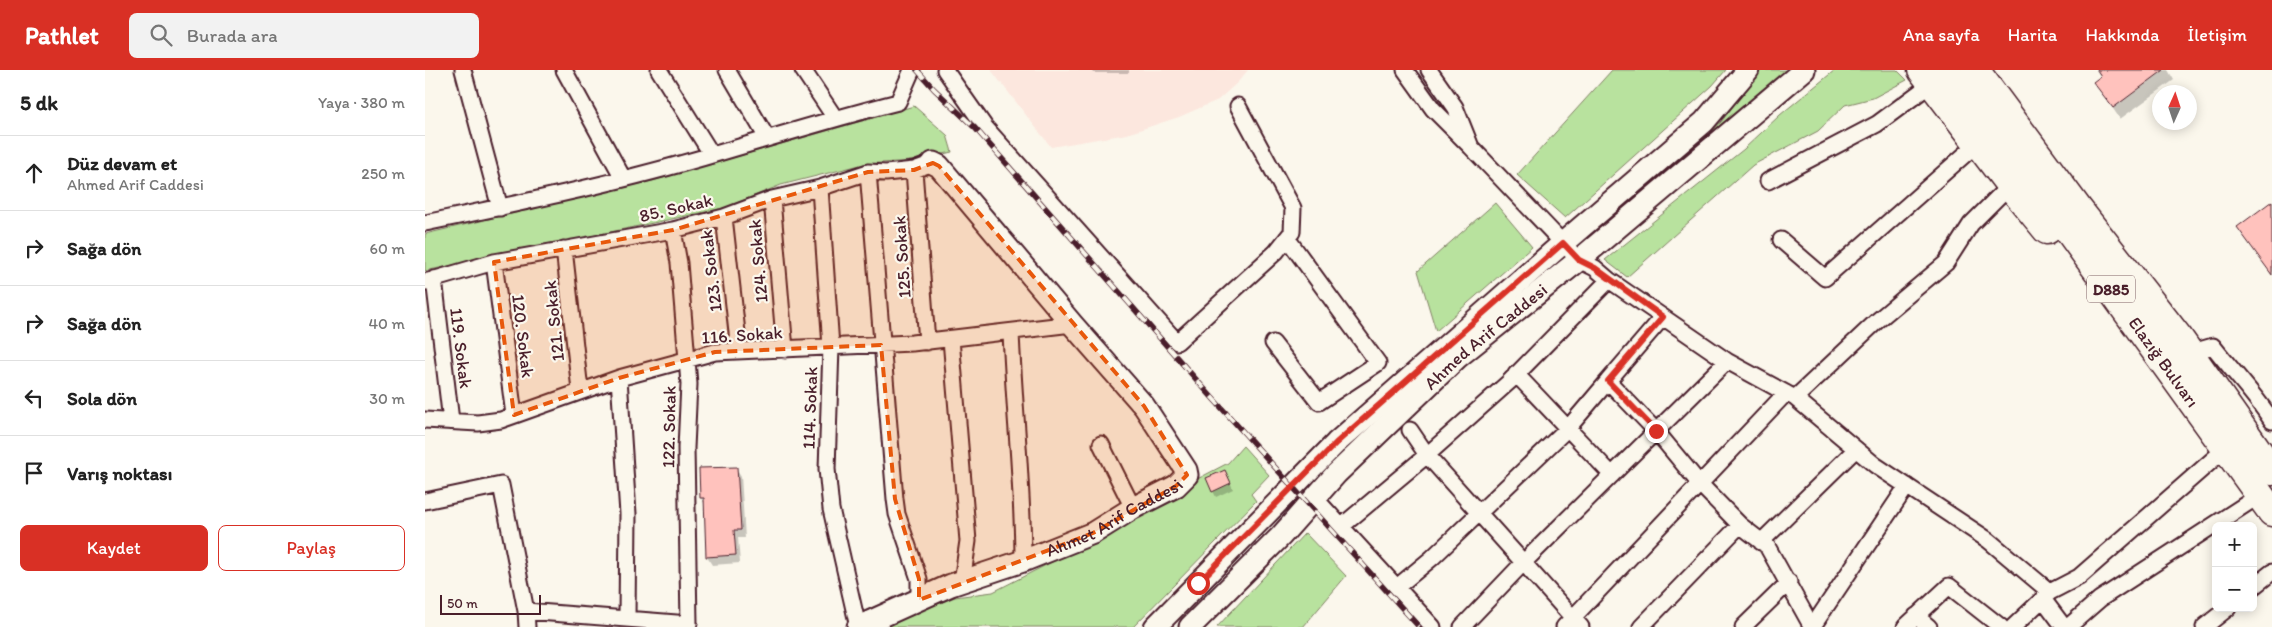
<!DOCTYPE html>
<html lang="tr">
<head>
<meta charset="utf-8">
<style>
  body { margin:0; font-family:Itim,sans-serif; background:#f2f2f2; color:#222 }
  .controls { position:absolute; right:15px; bottom:15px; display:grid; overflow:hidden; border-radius:8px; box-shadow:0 2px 12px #0003 }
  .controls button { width:45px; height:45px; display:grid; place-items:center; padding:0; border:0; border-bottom:1px solid #e0e0e0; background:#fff; color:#222; font:25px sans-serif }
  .compass { position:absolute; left:1727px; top:15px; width:45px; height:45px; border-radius:50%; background:#fff; box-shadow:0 2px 12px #0003; rotate:3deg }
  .scale { position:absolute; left:15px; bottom:12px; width:101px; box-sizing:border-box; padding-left:5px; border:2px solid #4a1f2b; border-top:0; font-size:14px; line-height:18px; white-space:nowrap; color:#4a1f2b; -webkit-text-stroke:4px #fbf7ec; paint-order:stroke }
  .stop { position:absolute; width:15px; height:15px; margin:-11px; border:4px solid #d93025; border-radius:50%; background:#fff }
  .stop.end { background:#d93025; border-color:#fff; box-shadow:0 1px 5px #0008 }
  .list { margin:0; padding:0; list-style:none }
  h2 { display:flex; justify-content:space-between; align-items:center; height:65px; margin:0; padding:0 20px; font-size:21px }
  h2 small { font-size:16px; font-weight:400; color:#767676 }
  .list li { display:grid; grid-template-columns:32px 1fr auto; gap:15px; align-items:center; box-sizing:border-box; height:75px; padding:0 20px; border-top:1px solid #e0e0e0 }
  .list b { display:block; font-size:19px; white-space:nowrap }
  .list p { margin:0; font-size:16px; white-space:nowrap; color:#767676 }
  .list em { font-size:16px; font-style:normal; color:#767676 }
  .actions { display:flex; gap:10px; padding:15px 20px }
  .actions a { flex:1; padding:11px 0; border:1px solid #d93025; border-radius:8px; text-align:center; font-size:18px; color:#d93025 }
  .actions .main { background:#d93025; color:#fff }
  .icon { flex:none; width:28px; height:28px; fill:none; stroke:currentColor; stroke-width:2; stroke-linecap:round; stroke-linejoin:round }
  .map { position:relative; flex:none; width:1847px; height:557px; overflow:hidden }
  header { display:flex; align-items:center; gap:30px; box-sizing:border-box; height:70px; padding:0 25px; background:#d93025; color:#fff }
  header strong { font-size:24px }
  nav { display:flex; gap:28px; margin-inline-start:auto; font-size:18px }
  .search { width:350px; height:45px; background:#f2f2f2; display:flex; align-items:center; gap:12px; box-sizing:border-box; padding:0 18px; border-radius:8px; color:#767676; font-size:19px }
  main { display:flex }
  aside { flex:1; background:#fff }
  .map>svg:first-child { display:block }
  .built { fill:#fce7de }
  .green { fill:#b8e29e; stroke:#818064 }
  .shadow { fill:#0003 }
  .building { fill:#ffc2bd; stroke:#4a1f2b }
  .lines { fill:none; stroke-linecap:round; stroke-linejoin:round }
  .street-casing { stroke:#4a1f2b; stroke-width:19 }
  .secondary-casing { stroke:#4a1f2b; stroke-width:25 }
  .highway-casing { stroke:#4a1f2b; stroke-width:31 }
  .street { stroke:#fbf7ec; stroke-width:15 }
  .secondary { stroke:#fbf7ec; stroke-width:21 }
  .highway { stroke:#fbf7ec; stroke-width:28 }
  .rail-casing { stroke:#4a1f2b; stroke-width:5.5 }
  .rail { stroke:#fbf7ec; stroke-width:4; stroke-dasharray:11; stroke-linecap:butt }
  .route { stroke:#d93025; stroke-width:6 }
  .marked { fill:#e8590c; fill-opacity:0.2; stroke:#e8590c; stroke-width:4; stroke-dasharray:10 6; stroke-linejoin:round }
  .labels { text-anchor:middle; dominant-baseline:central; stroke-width:4.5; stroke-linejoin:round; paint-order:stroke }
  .shield { fill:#fbf7ec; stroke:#7f6065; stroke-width:1 }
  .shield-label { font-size:16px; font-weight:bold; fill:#4a1f2b }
  .street-label { font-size:18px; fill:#4a1f2b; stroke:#fbf7ec }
</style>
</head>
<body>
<header>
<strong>Pathlet</strong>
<div class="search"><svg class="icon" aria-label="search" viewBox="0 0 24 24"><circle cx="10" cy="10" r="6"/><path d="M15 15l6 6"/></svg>Burada ara</div>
<nav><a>Ana sayfa</a><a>Harita</a><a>Hakkında</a><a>İletişim</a></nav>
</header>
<main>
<aside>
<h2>5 dk<small>Yaya · 380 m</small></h2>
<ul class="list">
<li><svg class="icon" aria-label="ahead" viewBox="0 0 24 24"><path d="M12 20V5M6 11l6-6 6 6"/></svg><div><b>Düz devam et</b><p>Ahmed Arif Caddesi</p></div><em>250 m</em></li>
<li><svg class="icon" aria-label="right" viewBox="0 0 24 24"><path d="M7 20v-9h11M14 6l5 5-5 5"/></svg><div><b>Sağa dön</b></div><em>60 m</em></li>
<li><svg class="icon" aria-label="right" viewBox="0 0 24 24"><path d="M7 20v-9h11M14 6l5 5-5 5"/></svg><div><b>Sağa dön</b></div><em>40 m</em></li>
<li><svg class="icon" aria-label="left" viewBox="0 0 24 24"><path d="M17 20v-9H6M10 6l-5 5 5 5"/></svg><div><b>Sola dön</b></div><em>30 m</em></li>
<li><svg class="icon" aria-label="arrive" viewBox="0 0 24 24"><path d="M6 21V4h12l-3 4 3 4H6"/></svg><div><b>Varış noktası</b></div></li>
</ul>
<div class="actions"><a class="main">Kaydet</a><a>Paylaş</a></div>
</aside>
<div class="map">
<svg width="1847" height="557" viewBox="0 0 1847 557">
  <rect width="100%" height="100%" fill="#fbf7ec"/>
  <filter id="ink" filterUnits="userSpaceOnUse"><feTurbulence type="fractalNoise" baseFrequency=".02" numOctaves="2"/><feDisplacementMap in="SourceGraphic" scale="10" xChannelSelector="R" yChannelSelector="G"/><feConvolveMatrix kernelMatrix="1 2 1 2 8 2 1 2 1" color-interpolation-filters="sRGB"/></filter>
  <g filter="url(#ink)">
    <path class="built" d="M566,0h257l-10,12 -20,18 -39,17 -52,17 -76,13z"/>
    <path class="green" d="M1187,0h114l-14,16 -147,132 -48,-43z
      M1336,0h32l-207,176 -3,-5 138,-119z
      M1410,0h62l10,10 -34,18 -28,7 -27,26 -65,34 -126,112 -22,-17 139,-111 36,-34z
      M489,36l33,29 5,17 -40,9 -48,3 -83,21 -57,23 -299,63v-37l227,-53z
      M1070,133l37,44 -96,84 -18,-60z
      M818,376l26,29 -18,19 5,7 -123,126h-246l27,-14 41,-16 38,-5 104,-53 39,-28 92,-48z
      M880,463l41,43 -43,51h-86z"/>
    <path class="shadow" d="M666,0h38v3h-36z
      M1671,0h72l6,10 -54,39 -25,-37 6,-5z
      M311,398l5,8 4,62h-7l2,25 -28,2 -5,-8 -1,-51 -5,-8z
      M803,407l5,12 -17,8 -3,-6z"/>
    <path class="building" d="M1672,0h67l-51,38 -20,-26 8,-6z
      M1847,131v74l-35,-48z
      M312,397l4,63h-7l2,25 -30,2 -2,-59h-4l-1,-30z
      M800,400l6,13 -19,9 -6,-14z"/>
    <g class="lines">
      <g class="street-casing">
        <path id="street" d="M38,0l37,138
          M139,0l59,108
          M234,0l53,85
          M302,0l40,68
          M378,0l32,48
          M520,0l40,57 192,215 99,-90 16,-20 1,-24 -55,-102
          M980,0l28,39 38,38 -16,-40 -26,-37
          M1046,77l108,113 16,8 14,12 118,81 68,37 80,67 113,75 62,52
          M489,100l13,172
          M443,102l27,327 2,15 22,65v21
          M1343,111l109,-57 54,-40
          M395,118l11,159 -4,122 4,40 27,118
          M347,129l13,151
          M299,147l15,133
          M0,153c91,-19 183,-38 273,-64 66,-19 132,-40 200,-57l14,-32
          M1356,170l44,38 153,-135
          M139,179l16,141
          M69,192l20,153
          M9,209l17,142
          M0,212l69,-20 179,-32 51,-13 48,-18 48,-11 48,-16 18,1 28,-3 19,-7
          M586,262c3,77 12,153 12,229
          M526,269l17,202 -6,41
          M848,273l46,59 59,-39 -91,-125
          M1764,283l24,-7c20,26 42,48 59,75
          M1091,304l96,101
          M194,308l9,136 -1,104
          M1183,311l55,-64
          M1370,328l82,-77 69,-58 25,-39 39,-39
          M0,350l53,3 23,-3 118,-42 96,-26 197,-9 160,-19
          M985,360l17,25 154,172
          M676,374l32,64
          M890,428l118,129
          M0,431l76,-16 25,126 1,16
          M917,456l85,-71 82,-73 100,-102
          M1336,472l95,-93
          M972,517l35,-29 137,-131 39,-46 48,50 43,52 41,42 27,21 45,81
          M1828,517l19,-15
          M1618,529l21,28
          M101,541l163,13 -3,-176 3,-64 -10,-121 -6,-33
          M1491,546l13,11
          M1388,556l94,-140
          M1037,557l62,-65 203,-201
          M1139,557l222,-234
          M1216,557l99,-102
          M1318,557l46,-45
          M1480,557l44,-41 52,41
          M1588,557l37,-35 29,-15 146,-128
          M1643,557l32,-28 160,-104
          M1779,557l24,-19"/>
      </g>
      <g class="secondary-casing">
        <g id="secondary">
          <path id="s1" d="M433,557l93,-42 72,-24 70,-28 40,-25 43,-22 11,-11 -1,-5 -42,-64 -72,-82 -133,-158 -6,-3"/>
          <path d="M730,557l181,-184 227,-200 141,-121 44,-52"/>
          <path id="s2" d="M765,557l91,-91 55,-62 122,-117 121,-97 225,-190"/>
        </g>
      </g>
      <g class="highway-casing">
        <g id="highway">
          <path d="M1497,0l88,115 37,45"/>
          <path id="s3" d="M1520,0l93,118 234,324"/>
          <path d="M1550,0l103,139 100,128 94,134"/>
        </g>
      </g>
      <use href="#street" class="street"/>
      <use href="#secondary" class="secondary"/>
      <use href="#highway" class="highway"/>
      <g class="rail-casing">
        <path id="rail" d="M492,0l17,19 41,39 234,266 210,233"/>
      </g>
      <use href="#rail" class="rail"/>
    </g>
  </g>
  <g class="lines" filter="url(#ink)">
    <path class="route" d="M773,513l138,-140 227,-200 16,17 16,8 68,49 -55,64 48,50"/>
  </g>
  <path class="marked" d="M508,93l6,3 205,240 43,69 -11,11 -83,47 -174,67v-21l-24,-80 -14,-154 -166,7 -96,26 -105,37 -20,-153 179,-32 195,-58 46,-2z"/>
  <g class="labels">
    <rect class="shield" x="1662" y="205.5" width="48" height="27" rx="4"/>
    <g class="shield-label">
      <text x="1686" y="219">D885</text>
    </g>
    <g class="street-label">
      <text transform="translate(251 138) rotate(-13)">85. Sokak</text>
      <text transform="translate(477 187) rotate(-94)">125. Sokak</text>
      <text transform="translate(333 191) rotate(-95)">124. Sokak</text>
      <text transform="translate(286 201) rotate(-97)">123. Sokak</text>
      <text transform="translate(129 251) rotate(-96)">121. Sokak</text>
      <text transform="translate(317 265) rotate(-4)">116. Sokak</text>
      <text transform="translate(98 266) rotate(83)">120. Sokak</text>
      <text stroke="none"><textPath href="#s2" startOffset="415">Ahmed Arif Caddesi</textPath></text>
      <text transform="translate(36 278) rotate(83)">119. Sokak</text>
      <text stroke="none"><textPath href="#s3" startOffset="365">Elazığ Bulvarı</textPath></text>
      <text transform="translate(385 338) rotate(-88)">114. Sokak</text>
      <text transform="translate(244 357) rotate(-89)">122. Sokak</text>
      <text stroke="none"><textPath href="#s1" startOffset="279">Ahmet Arif Caddesi</textPath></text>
    </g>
  </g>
</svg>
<div class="controls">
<button>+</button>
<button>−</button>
</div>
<svg class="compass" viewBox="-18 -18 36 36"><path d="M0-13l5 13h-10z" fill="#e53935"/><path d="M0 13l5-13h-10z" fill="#767676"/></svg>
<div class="scale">50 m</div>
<div class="stop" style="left:773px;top:513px"></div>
<div class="stop end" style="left:1231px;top:361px"></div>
</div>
</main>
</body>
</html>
